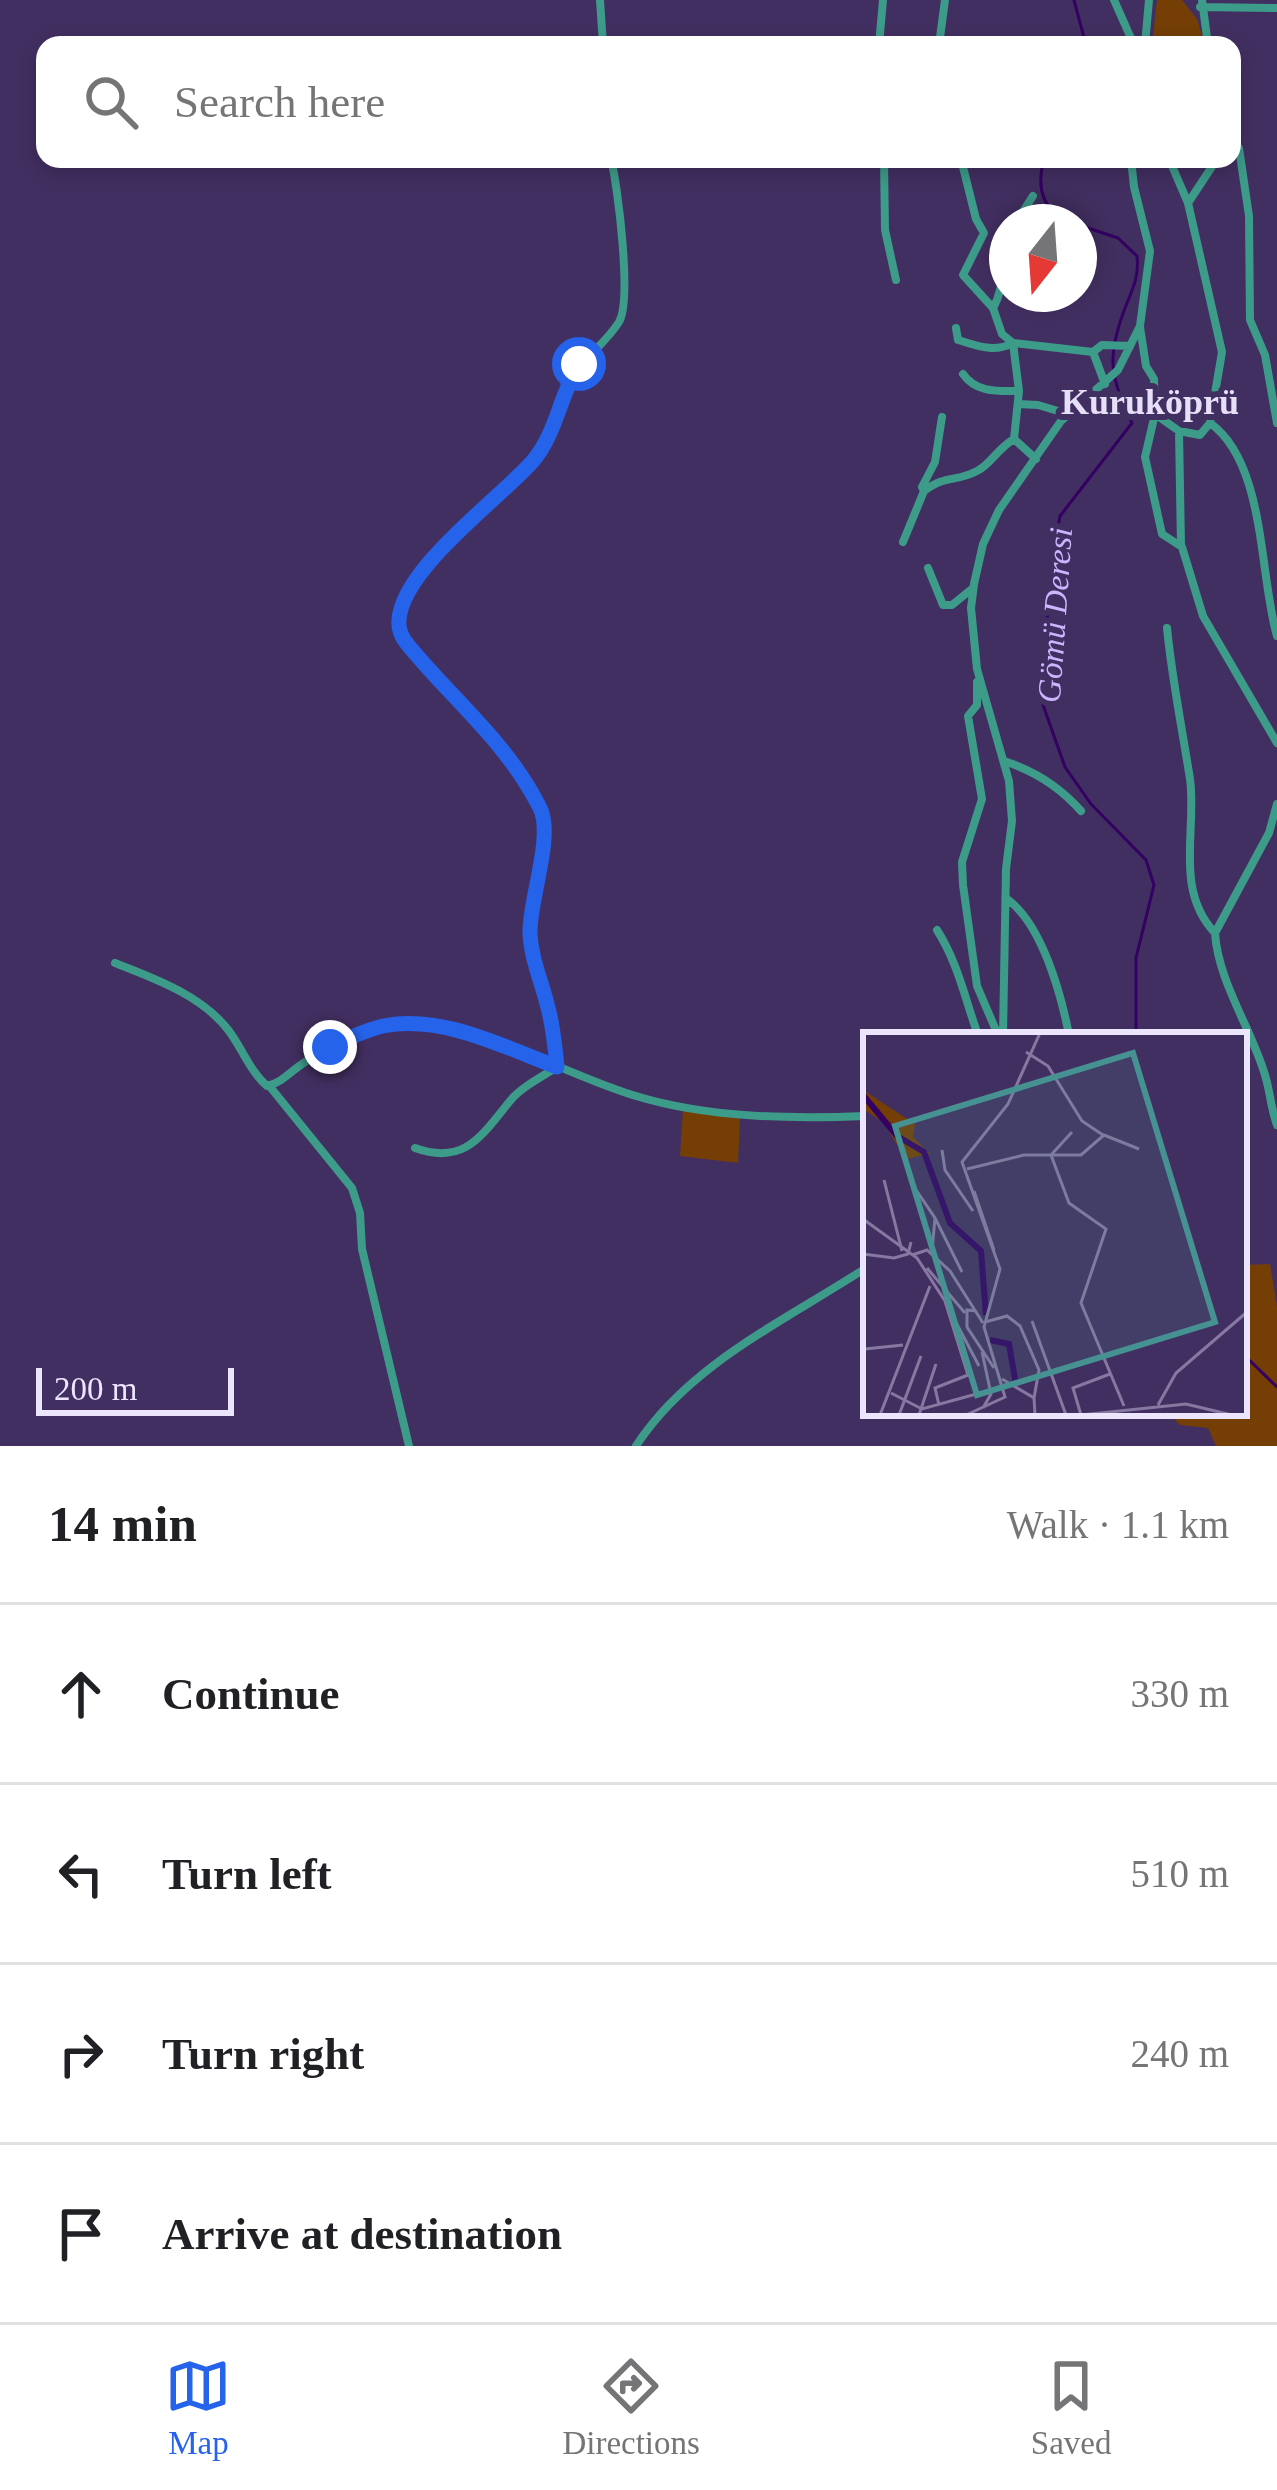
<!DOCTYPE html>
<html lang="en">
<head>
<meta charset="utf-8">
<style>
  body { margin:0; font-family:Georgia,serif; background:#f2f2f2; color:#202124 }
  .compass { position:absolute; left:989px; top:204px; width:108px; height:108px; border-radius:50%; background:#fff; box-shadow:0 6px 18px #0003; rotate:197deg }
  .scale { position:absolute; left:36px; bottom:30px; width:198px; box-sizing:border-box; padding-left:12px; border:6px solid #ece5fe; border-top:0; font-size:33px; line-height:42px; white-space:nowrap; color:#ece5fe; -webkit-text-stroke:9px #422f61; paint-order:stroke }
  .stop { position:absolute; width:36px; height:36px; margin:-27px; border:9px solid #2563eb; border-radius:50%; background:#fff }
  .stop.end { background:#2563eb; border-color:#fff; box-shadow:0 3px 12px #0008 }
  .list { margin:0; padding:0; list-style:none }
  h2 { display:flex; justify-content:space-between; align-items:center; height:156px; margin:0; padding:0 48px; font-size:51px }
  h2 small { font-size:39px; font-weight:400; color:#757577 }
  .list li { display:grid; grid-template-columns:78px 1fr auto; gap:36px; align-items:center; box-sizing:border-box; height:180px; padding:0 48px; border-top:3px solid #e0e0e0 }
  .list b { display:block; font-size:45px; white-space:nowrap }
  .list em { font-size:39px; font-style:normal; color:#757577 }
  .icon { flex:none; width:66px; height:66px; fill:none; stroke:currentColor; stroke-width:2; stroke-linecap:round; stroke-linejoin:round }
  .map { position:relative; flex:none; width:1277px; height:1446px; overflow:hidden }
  .search { position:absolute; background:#fff; box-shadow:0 6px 18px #0003; left:36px; right:36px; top:36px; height:132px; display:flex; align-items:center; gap:30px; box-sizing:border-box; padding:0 42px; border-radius:24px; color:#757577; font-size:45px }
  .sheet { height:876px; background:#fff }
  nav { display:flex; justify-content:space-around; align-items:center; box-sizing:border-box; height:168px; border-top:3px solid #e0e0e0; background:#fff; font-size:33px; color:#757577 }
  nav a { display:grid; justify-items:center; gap:6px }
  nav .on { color:#2563eb }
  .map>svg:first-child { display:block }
  .green { fill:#743e05 }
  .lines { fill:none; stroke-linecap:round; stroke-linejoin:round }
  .stream { stroke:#340162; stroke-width:3 }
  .minor { stroke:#3d9b8a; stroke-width:8 }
  .route { stroke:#2563eb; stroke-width:15 }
  .labels { text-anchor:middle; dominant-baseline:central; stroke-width:12; stroke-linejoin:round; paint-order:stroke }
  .water-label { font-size:33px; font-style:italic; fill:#ccb4fe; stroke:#422f61 }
  .quarter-label { font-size:36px; font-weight:bold; fill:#e6dff8; stroke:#422f61 }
  .inset-river { fill:none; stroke:#340162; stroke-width:6 }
  .inset-road { fill:none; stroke:#8678a0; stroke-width:3 }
  .view { fill:#469292; fill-opacity:0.15; stroke:#469292; stroke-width:6 }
  .inset-edge { fill:none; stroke:#ece5fe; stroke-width:6 }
</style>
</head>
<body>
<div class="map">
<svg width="1277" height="1446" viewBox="0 0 1277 1446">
  <rect width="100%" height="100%" fill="#422f61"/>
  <path class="green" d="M1157,0h25l15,19 8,26h-53z
    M683,1109l57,7 -2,47 -58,-7z
    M1270,1264l7,42v140h-61l-8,-18 -28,-3 -5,-5 8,-7h61v-148z"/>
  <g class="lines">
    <path class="stream" d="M1074,0l12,45
      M1044,159c-8,30 -2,51 27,63
      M1079,225l39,13 19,18c2,19 -3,30 -10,47 -20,50 -19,72 5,120l-72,93 -10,59 -8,127 23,65 26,37 55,56 8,25 -18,73v77
      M1244,1355l33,32"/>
    <path class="minor" d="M600,0l3,45
      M1114,0l20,45
      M1202,0l6,45
      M1200,7l77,1
      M879,45l4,-45
      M939,45l6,-45
      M1145,45l4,-45
      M1232,145l7,3 10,68 1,104 15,35 12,68
      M884,159l1,71 11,50
      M961,159l15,60 8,14 -21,42 30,33 9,26 11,9 80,9 9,-7 28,1
      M1188,203l29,-44
      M1016,222l17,-26
      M993,308c13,-22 6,-42 14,-64
      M1140,327l6,39 8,13 1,35 -10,43 17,77 20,13 21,69 74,127
      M956,328l2,12c20,6 36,13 55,3l6,48 -5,48 22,20
      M1093,352l12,32
      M963,374c13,19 35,17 56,17
      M1018,404l20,1 30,9
      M1155,414l24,17 21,4 10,-12 12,-71 -34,-149 -19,-44
      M942,417l-7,45 -13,25 2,4c23,-17 30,-8 53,-20 14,-7 19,-21 37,-32
      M1210,423c56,40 49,152 67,213
      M1179,431l2,115
      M903,542l21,-51
      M928,568l15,37h9l21,-17
      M1167,628c5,51 15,100 23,151 7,51 -16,111 25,154
      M977,682v23l-9,11 14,83 -20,63 1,23 14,101 21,49
      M1004,761c31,10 56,26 77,50
      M1277,804l-8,29 -54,100c3,47 34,92 48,136 7,18 7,37 14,56
      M1007,899c35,25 54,95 62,136
      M937,930c21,33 28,69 41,105
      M115,963c39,15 88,33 114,68 14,19 21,40 38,55 15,-3 25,-16 38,-24 30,-19 67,-38 103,-38 79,1 154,50 228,72 72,22 156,23 230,20
      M1003,1035l3,-166 6,-48 -3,-40 -32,-112 -6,-61 3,-24 9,-40 16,-34 62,-89 57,-51 22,-44 10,-75 -16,-64 -3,-28
      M271,1088l81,100 8,25 2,36 47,197
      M415,1148c50,18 67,-13 95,-47 11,-14 32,-24 47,-34l-8,-56 -17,-53 -2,-28 14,-98 -4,-24 -61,-89 -70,-73 -10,-26c10,-55 87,-114 128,-153 24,-23 24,-54 39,-82 14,-25 38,-39 53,-63 13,-22 -1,-135 -8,-163
      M636,1446c53,-82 150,-126 230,-178"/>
  </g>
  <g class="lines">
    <path class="route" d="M330,1047c17,-8 35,-17 53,-21 58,-12 121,21 174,41 -2,-22 -4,-43 -10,-63 -6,-24 -16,-46 -17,-71 -1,-32 24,-97 10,-125 -33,-66 -87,-108 -132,-163 -6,-7 -10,-15 -9,-25 3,-51 100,-121 133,-158 24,-27 28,-67 47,-98"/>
  </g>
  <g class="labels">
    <g class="water-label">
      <text transform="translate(1055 615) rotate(-86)">Gömü Deresi</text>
    </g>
    <g class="quarter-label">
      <text x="1150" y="402">Kuruköprü</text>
    </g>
  </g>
  <g transform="translate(863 1032)">
    <rect width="384" height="384" fill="#422f61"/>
    <path d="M0,58l52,34 -2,13 17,17 -24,5 -23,-37 -20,-13z" fill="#743e05"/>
    <path class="inset-river" d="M0,63l34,41 27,16 26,71 31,28 5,64M127,308l19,4 7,41"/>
    <path class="inset-road" d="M163,20l22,14 34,55 21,14M209,100l-21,23 18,48 37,26 -25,74 43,103M79,118l3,20 28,41M104,137l57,-14h57l23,-20 35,14M21,148l18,71M49,152l23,34 -3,33M111,159l20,59M72,186l27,54M0,187l54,39 28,43 23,74 -33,13 4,17M0,222l31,4 14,-4 3,-12M49,223l15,-5 23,21 33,52M64,236l38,45M113,279l-9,-1v17l27,41M88,281l28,53M169,289l34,94M122,290l22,-6 13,10 19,44 -5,28M2,317l38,-4M119,320l9,42 -8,14M139,347l32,19 1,17M28,361l31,16 69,-19M295,373l18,-32 71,-61M17,383l50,-129M36,383l22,-59M56,383l17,-51M103,383l39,-18 -21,-70 16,-58 -38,-107 46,-58 32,-71M218,383l105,-11 46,11M218,383l-8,-27 37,-14"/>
    <path class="view" d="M270,21l82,269 -238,73 -82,-269z"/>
    <rect width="384" height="384" class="inset-edge"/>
  </g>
</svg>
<svg class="compass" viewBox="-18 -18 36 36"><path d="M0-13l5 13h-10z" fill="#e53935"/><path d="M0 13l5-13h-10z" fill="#757577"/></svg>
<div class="scale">200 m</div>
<div class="stop" style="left:579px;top:364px"></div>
<div class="stop end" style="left:330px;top:1047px"></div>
<div class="search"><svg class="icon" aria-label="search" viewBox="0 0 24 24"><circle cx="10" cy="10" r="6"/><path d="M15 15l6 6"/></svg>Search here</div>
</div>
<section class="sheet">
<h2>14 min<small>Walk · 1.1 km</small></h2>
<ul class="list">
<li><svg class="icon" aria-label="ahead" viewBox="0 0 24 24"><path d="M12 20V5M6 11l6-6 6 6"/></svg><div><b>Continue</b></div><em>330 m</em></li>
<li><svg class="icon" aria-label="left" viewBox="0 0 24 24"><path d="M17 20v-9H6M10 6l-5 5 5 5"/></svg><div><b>Turn left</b></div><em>510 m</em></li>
<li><svg class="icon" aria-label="right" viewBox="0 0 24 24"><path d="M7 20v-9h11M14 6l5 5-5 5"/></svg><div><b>Turn right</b></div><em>240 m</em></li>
<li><svg class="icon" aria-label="arrive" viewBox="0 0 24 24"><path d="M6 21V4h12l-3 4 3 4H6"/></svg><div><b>Arrive at destination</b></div></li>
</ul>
</section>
<nav>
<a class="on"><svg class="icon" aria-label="map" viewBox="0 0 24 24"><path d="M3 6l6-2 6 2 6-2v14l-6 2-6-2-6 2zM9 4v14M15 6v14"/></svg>Map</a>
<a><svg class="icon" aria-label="directions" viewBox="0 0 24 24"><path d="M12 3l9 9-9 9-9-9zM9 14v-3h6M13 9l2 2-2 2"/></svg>Directions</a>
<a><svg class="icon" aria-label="saved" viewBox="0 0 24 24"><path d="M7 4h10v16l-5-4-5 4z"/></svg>Saved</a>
</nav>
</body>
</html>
